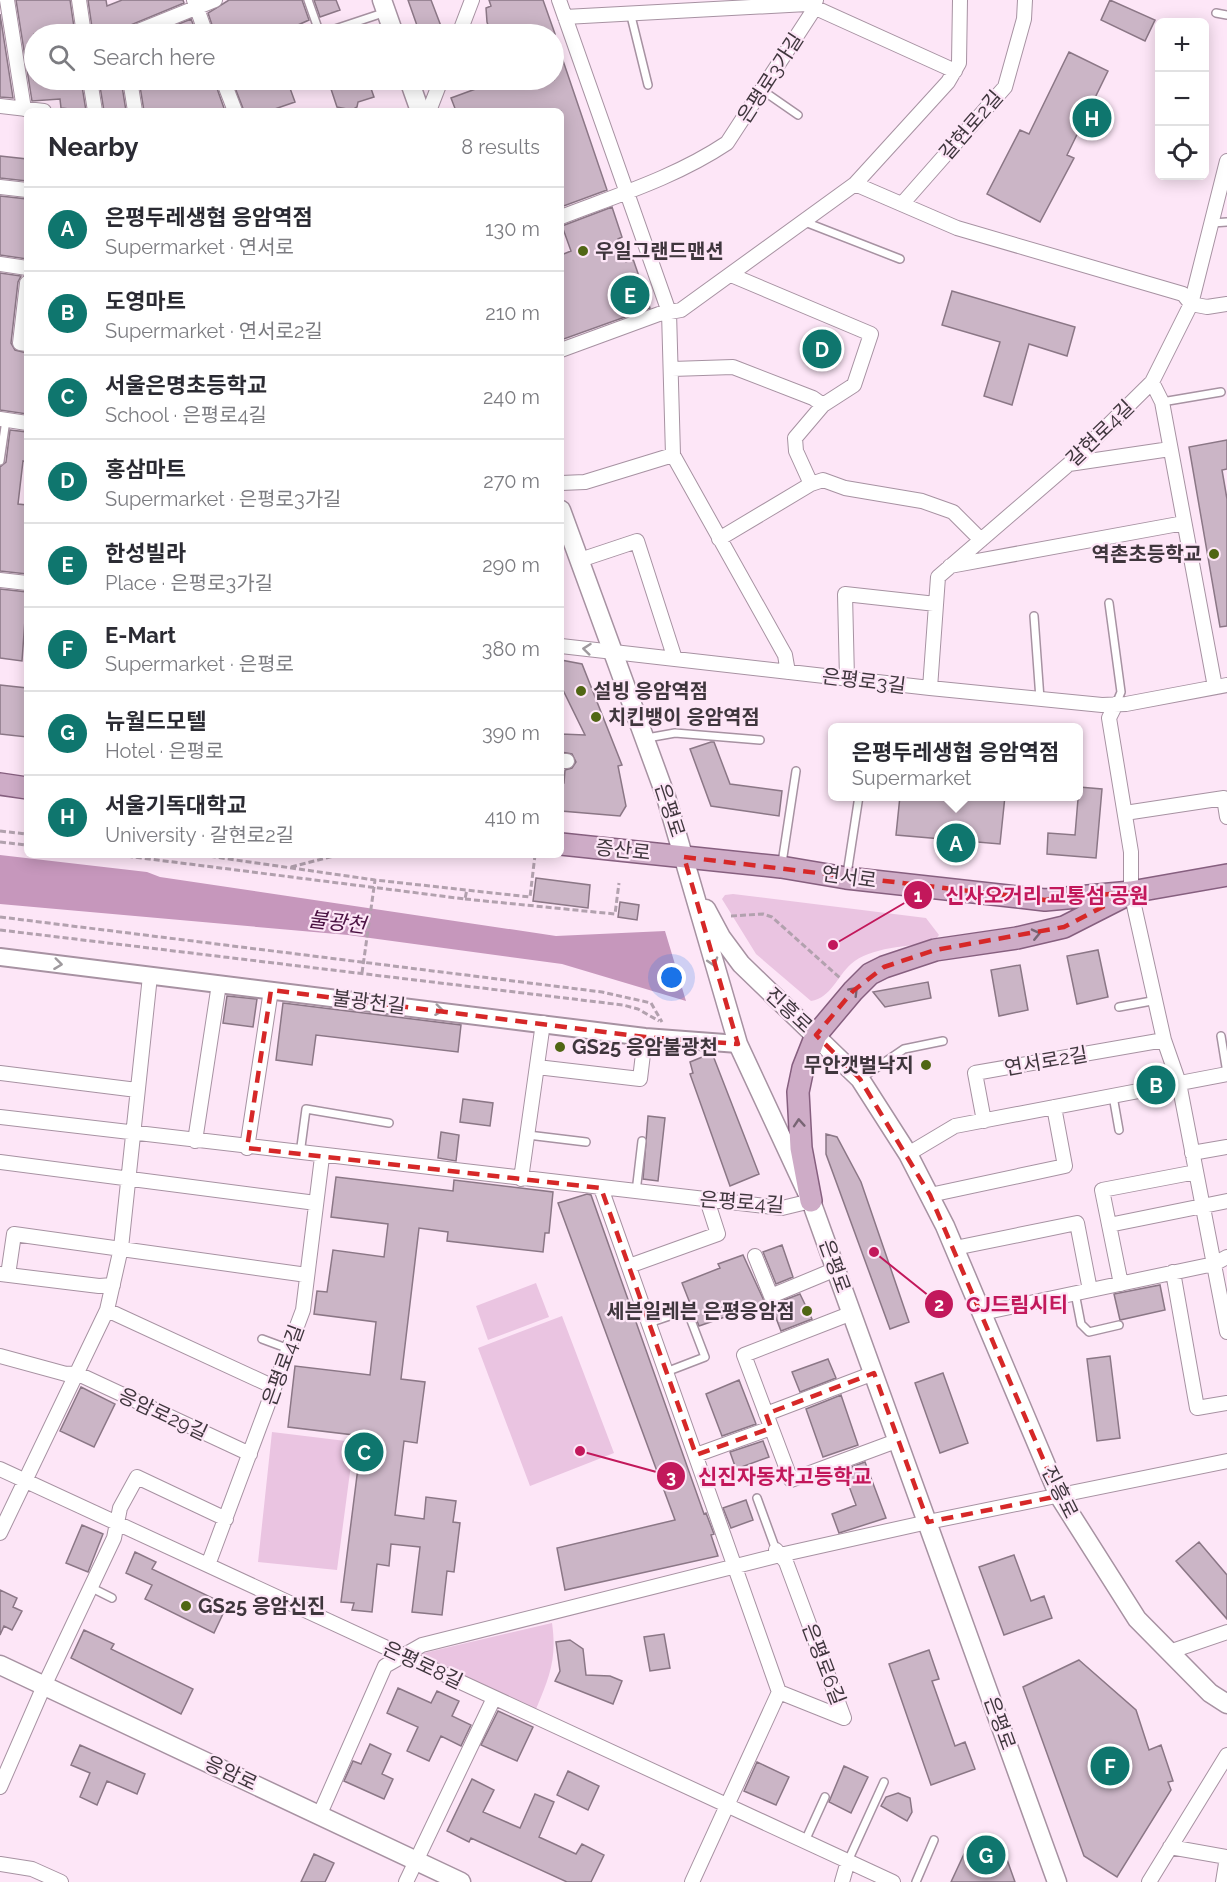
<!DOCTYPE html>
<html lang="en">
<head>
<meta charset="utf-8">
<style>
  body { margin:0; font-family:Raleway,"Noto Sans KR",sans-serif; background:#f7f7f7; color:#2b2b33 }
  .controls { position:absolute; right:18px; top:18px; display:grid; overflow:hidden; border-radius:9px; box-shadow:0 3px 15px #0003 }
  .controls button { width:54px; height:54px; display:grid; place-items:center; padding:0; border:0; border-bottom:2px solid #e1e1e2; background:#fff; color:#2b2b33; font:30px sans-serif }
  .you { position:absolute; left:672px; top:978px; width:21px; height:21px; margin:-15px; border:4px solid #fff; border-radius:50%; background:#1a73e8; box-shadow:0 0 0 9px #1a73e833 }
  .badge { display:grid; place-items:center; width:39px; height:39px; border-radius:50%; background:#0f766e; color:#fff; font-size:20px; font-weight:700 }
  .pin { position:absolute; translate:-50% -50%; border:3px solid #fff; box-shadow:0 2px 6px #0006 }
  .popup { position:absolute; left:828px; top:723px; width:255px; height:78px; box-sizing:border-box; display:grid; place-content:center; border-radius:9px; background:#fff; filter:drop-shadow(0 2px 4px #0005); font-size:20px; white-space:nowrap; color:#7c7c81 }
  .popup b { font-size:22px; color:#2b2b33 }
  .popup::after { content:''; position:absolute; left:50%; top:100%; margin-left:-12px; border:12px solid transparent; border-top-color:#fff }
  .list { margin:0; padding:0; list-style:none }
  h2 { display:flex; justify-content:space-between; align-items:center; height:78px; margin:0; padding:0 24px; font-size:26px }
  h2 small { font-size:20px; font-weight:400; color:#7c7c81 }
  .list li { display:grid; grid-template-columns:39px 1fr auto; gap:18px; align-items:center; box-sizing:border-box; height:84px; padding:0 24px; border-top:2px solid #e1e1e2 }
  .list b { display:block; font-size:22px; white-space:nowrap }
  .list p { margin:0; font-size:20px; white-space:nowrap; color:#7c7c81 }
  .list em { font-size:20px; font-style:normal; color:#7c7c81 }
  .icon { flex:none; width:33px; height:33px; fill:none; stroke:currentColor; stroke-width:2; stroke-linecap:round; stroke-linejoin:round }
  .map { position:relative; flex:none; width:1227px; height:1882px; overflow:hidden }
  .search { position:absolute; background:#fff; box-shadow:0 3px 15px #0003; left:24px; top:24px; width:540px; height:66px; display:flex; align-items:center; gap:15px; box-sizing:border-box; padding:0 21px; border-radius:33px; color:#7c7c81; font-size:22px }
  .panel { position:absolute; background:#fff; box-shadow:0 3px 15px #0003; left:24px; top:108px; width:540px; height:750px; border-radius:9px }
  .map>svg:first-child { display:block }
  .green { fill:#eac4e1 }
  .water { fill:#c697bc }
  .building { fill:#cbb5c6; stroke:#8b7786; stroke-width:1.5 }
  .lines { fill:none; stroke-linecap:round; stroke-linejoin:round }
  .service-casing { stroke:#a792a2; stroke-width:10 }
  .minor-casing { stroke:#a792a2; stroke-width:16 }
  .tertiary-casing { stroke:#a792a2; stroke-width:20 }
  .secondary-casing { stroke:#a792a2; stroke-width:21 }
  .primary-casing { stroke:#865f7f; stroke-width:24 }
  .path { stroke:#b2a1ae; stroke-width:3; stroke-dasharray:6 3; stroke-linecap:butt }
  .service { stroke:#fff; stroke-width:7 }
  .minor { stroke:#fff; stroke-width:14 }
  .tertiary { stroke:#fff; stroke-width:16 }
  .secondary { stroke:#fff; stroke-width:18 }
  .primary { stroke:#ceacc7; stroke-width:21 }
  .oneway { stroke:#9f9a9e }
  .oneway2 { stroke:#786574 }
  .marked { fill:none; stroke:#d62828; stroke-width:4.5; stroke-dasharray:12 8; stroke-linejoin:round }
  .poi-dot { fill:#506614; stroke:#fde6f7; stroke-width:2 }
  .labels { text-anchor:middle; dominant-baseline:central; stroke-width:4.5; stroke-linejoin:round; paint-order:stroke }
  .street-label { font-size:20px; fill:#3f363d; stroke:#fde6f7 }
  .poi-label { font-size:20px; font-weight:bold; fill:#3f363d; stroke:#fde6f7; text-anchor:start }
  .water-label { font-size:21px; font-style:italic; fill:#4a1242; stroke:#fde6f7 }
  .leader { fill:none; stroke:#c2185b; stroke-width:2 }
  .callout-dot { fill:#c2185b; stroke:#fde6f7; stroke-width:2 }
  .mark-label { font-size:18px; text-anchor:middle; font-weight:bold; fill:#fff }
  .callout-label { font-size:21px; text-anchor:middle; font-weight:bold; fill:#c2185b; stroke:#fde6f7; stroke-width:4.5; stroke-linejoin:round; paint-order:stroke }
</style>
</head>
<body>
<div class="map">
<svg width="1227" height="1882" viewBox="0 0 1227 1882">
  <rect width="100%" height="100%" fill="#fde6f7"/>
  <path class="green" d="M733,894l193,24 13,17 -6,8c-24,3 -63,4 -82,21 -13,11 -20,34 -40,37l-55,-47 -34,-55 3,-4z
    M536,1283l13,34 -61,23 -12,-34z
    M562,1316l52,137 -84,33 -52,-138z
    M272,1432l82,10 -17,128 -79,-8z
    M552,1623c5,35 -2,53 -16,86l-117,-51 5,-5z"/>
  <path class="water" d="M0,855l147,17 13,5 396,59 109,-5 21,70 -124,-37 -214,-29 -348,-31z"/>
  <path class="building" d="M16,0h54l5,34h-41v46h7l1,5 39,-5 5,31 -25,-3 -1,-9 -28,2z
    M88,0h18l1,6 15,-6h61l1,3 -56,23 -6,8h-29z
    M229,0h73l7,20 -11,5 4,9h-87l-7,-21z
    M314,0h22l4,10 -20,7z
    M408,0h23l13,34h-24z
    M489,0h54l12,34h-64l-4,-12 -1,-14 5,-2z
    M1110,0l45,20 -10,21 -44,-21z
    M0,14l13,84 -13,-1z
    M191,19l6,15h-43z
    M554,40h2l51,150 -46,17v-96h-105l-5,-13 30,-11 -3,-7h76z
    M1069,52l39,19 -41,84 7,3 -34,64 -53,-28 33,-64 9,4z
    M99,80h22l5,31h-22z
    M139,80h75l11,31h-81z
    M232,80h55l8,22 -26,9h-25z
    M328,80h40l6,17 -16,5 -1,5 -5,3 -15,-3z
    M0,156l27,3v22l-27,-3z
    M0,196l27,3v60l-27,-4z
    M612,207l10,30 -4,2 8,23 7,-3 17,49 -89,32v-85l10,-4 -9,-25z
    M0,273l21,3 -3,6 -7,61 4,7 12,3v61l-27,-4z
    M952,291l123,36 -8,29 -38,-12 -17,61 -28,-9 16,-54 -58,-17z
    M10,430l17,2v30l-4,-1 -5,43 9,1v69l-27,-3v-104l6,-5z
    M1227,440v29l-5,1 5,29v127l-7,1 -31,-180z
    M0,589l27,3 -5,69 -22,-3z
    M561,660l21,4 40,101 -4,1 8,40 -6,10 -59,-5v-28h3l1,-13 7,-2 4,-6 -4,-8 -11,-2v-18l24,1 -24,-49z
    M0,685l27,3v49l-27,-3z
    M711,742h3l16,42 52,7 -3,25 -68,-10 -21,-57z
    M1079,787l23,2 -6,69 -49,-4 1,-21 27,2z
    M900,796h105l-5,48 -104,-9z
    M536,878l54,7 -2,23 -55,-7z
    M620,902l19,3 -2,15 -19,-3z
    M1098,950l10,47 -31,7 -10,-48z
    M1020,965l8,45 -29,6 -8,-46z
    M928,982l3,16 -46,9 -12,-15z
    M227,996l30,3 -4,28 -30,-4z
    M283,1003l178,22 -3,27 -142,-17 -4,30 -36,-5z
    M712,1053l47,121 -29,12 -40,-112 3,-1 -3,-11z
    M463,1099l30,4 -3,23 -30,-4z
    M648,1116l17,2 -7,63 -15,-2z
    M441,1132l18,3 -3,26 -18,-3z
    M826,1134l11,3 24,45 48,140 -19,7 -64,-175z
    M336,1177l117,14 1,-11 99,12 -4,41h-4l-2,19 -96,-11 1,-9 -29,-4 -18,151 24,3 -8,61 -13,-2 -9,74 29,4 2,-22 30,4 -3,21 7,1 -6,49 -7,-1 -5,44 -30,-3 8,-65 -29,-3 -2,22 -12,-2 -5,48 -20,-2 2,-7 -13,-1 21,-166 -74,-9 7,-61 75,9 6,-53 -62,-8 3,-23 10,1 6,-42 51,7 4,-33 -57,-7z
    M587,1194l4,1 113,319 2,-1 8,21 -3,1 7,21 -153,34 -8,-42 118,-28 -117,-317z
    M782,1245l11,32 -17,7 -13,-32z
    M743,1255l22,48 -66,23 -17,-43 38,-15 -2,-4z
    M1160,1285l5,25 -45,10 -6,-26z
    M800,1294l12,25 -31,12 -10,-26z
    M1110,1356l10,82 -23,3 -10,-82z
    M828,1359l8,19 -36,14 -8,-20z
    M943,1373l25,70 -28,10 -25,-70z
    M739,1380l17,44 -34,12 -16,-42z
    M81,1387l34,17 -21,43 -34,-16z
    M841,1395l17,50 -35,12 -17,-48z
    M763,1441l6,16 -33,12 -6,-17z
    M865,1462l21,56 -47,15 -7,-19 24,-9 -13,-35z
    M746,1500l7,20 -22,8 -8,-20z
    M82,1525l21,9 -15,38 -22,-9z
    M1199,1542l28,33v44l-51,-58z
    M135,1552l21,10 -4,7 75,36 -13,28 -69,-34 7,-14 -26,-12z
    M1014,1555l17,46 13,-5 8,22 -48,17 -25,-68z
    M0,1590l17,8 -4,9 9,4 -10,19 -8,-4 -4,9z
    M84,1630l30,14 -3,5 82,40 -12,25 -110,-56z
    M664,1634l6,34 -20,3 -6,-34z
    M570,1640l13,9 3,26 24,1 12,5 -9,23 -58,-23 5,-10 -4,-29z
    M929,1650l10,29 -7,2 23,65 10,-4 10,27 -44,16 -42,-121z
    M1079,1660l57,50 13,40 12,-5 12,36 -5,1 3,8 -54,87 -33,-21 -61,-169z
    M398,1688l33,15 6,-12 22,10 -7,15 19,9 -10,21 -20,-10 -12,25 -22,-10 11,-24 -31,-14z
    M498,1711l35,16 -16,34 -36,-16z
    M370,1744l21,10 -9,20 11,5 -9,20 -40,-18 9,-20 8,3z
    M80,1745l65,29 -8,20 -30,-13 -10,24 -17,-8 10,-24 -19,-8z
    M757,1762l32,15 -13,28 -32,-14z
    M844,1766l24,11 -17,36 -22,-11z
    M568,1771l31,15 -11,24 -31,-15z
    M472,1779l22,11 -11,22 37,16 15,-34 19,8 -15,35 37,17 6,-10 22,11 -13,27h-24l-96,-44 -2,4 -22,-11z
    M898,1793l12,5 2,14 -5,9 -26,-15 5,-9z
    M1000,1840l15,42h-64l13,-28z
    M314,1854l20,9 -9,19h-24z"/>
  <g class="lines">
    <g class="service-casing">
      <path id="service" d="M308,0l12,34 66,-22
        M630,12l18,73
        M1216,13l11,2
        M762,90l36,25
        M805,222l95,37
        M1212,223l15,-1
        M1162,402l59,-10
        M0,461l6,-41
        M1109,603l12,89 -5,12
        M1034,616l6,83
        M647,738l28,-5 85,7
        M782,863l14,-92
        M847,874l12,-78
        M1119,1007l38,-7
        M1221,1036l6,37
        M860,1079l44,-30 39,-8
        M1113,1096l6,34
        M528,1135l58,7
        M300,1154l6,-45 83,14
        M636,1192l6,-51
        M1075,1293l6,31 8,8 30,-7
        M649,1323l38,-13 18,47 -39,15
        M262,1339l27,10
        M757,1498l19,52
        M90,1587l22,11
        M805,1841l20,-44
        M848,1861l36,-79
        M916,1882l18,-42"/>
    </g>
    <g class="minor-casing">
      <path id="minor" d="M7,0l17,109
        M79,0l5,34
        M194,0l12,34
        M559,0l110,312 4,143 112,200 3,17
        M565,17l242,-13 148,67
        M131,34l84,-34
        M459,34l13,-34
        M90,80l5,31
        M130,80l5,31
        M223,80l12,31
        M0,106l44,5
        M429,111l12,-31
        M855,184l102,44 226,66 8,10
        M0,187l27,3
        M902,204l103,-117 19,-68 1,-19
        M561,217c57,-22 115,-40 166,-74l84,-129 5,-14
        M0,264l27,4
        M731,275l140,59 -17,51 -31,20 -28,33 1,13 15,33
        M27,283l-7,60 7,1
        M1191,304l16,3 20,-3
        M561,350l98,-36 22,-4 174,-126 93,-102 11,-19 1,-63
        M672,369l61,-2 80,31 10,7
        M1152,382l10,20 53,285
        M0,419l27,4
        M1069,464l101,-15
        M561,483l24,-1 88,-27
        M719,539l92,-55 12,-4 22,8 77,13 31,11 28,28
        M580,560l57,-19 38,118
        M950,566l234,-43
        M0,580l27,3
        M561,646l369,42 172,17 24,-1 101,-19
        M847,679l-2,-85 91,10
        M930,688l8,-111 131,-113 83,-82 39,-78 36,-143
        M1116,704l-7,14 22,134v40l33,148 15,43 48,249
        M561,761h6
        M1125,813l99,-15 3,19
        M537,1067l103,12 5,-42
        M0,1073l137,17
        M0,1117l782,91 29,-7
        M984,1121l-9,-48 189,-33
        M195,1141l24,-157
        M247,1148l24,-158
        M1192,1153l35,-6
        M908,1154l47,-28 272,-52
        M0,1162l316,41
        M521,1179l22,-156
        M601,1188l178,504 65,26 -58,-156 -10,-12
        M930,1195l135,-29 -11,-59
        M1109,1225l118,-24
        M955,1248l122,-25 13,67
        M755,1256l16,40 65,-27
        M629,1266l89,-32 -11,-34
        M1173,1272l24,136 30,-5
        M0,1274l99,12 14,-1
        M8,1275l6,-41 293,41
        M1121,1284l-19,-94 94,-18
        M107,1310l167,77
        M852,1313l-108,42 47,125 108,-40
        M982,1313l232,-49 13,-7
        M0,1356l66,18 10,-1 174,81
        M766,1414l108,-41
        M696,1455l75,-27
        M0,1469l893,413
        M0,1533l107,-223 14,-62 29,-272
        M208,1565l95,-255 19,-153
        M1169,1652l58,-20
        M0,1787l44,-101 70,-148 6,-30 17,-31 89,42
        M319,1816l66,-150 37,-21 358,-90 148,-33 299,-61
        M1170,1847l57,10 -4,25
        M0,1864l32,5 29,13
        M406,1882l88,-184
        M692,1882l87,-190
        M842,1882l6,-21
        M1149,1882l78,-127"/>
    </g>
    <g class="tertiary-casing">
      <path id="tertiary" d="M0,957l645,80 93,7"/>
    </g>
    <g class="secondary-casing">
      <path id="secondary" d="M382,0l12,34
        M409,80l11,31
        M561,510l105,287 72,247 73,157 246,681
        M706,909l15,28 20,27 119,115 48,75 37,72 114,270 78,123 73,74 17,11
        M0,1665l461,217"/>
    </g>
    <g class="primary-casing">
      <path id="primary" d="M0,784l27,4
        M561,844l220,23 65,11 199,22 86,-8 96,-17
        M811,1201l-10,-53 -3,-56 5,-24 13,-33 37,-44 17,-17 14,-7 51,-17 82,-12 47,-11 59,-30"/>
    </g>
    <path class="path" d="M0,831l27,3
      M0,842l27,3
      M118,855l347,44 2,-10
      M201,855l174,25 155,17 5,-42
      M291,867l47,-12
      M465,899l150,15 4,-31
      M731,916l32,-2 9,3 68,61
      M0,917l602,75 49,11 11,19
      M0,930l623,75 15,4 21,12
      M362,973l13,-93"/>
    <use href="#service" class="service"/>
    <use href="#minor" class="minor"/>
    <use href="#tertiary" class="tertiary"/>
    <use href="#secondary" class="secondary"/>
    <use href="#primary" class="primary"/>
  </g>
  <defs><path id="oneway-chevron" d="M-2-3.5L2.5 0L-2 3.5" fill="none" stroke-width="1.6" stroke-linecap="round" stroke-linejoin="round" transform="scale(1.5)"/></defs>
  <g class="oneway">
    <use href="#oneway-chevron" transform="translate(587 649) rotate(-174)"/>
    <use href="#oneway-chevron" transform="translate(713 962) rotate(73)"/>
    <use href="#oneway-chevron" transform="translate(58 964) rotate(7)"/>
    <use href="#oneway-chevron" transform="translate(439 1010) rotate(7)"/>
  </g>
  <g class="oneway2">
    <use href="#oneway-chevron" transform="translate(1036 934) rotate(-13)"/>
    <use href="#oneway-chevron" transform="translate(854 991) rotate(-46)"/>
    <use href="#oneway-chevron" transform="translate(799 1123) rotate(-94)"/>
  </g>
  <path class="marked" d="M684,857l361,43 86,-8 -67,35 -129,23 -51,17 -31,24 -37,44 44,44 70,116 129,301 -131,26 -54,-149 -108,41 5,14 -75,27 -95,-267 -354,-40 24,-158 374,47 93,7z"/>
  <g class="poi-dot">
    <circle cx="583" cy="251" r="6"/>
    <circle cx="1214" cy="554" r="6"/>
    <circle cx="581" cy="691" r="6"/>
    <circle cx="596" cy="717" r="6"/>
    <circle cx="560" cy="1047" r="6"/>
    <circle cx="926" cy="1065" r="6"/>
    <circle cx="807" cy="1311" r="6"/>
    <circle cx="186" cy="1606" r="6"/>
  </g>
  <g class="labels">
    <g class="street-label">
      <text transform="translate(770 78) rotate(-57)">은평로3가길</text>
      <text transform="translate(971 125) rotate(-49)">갈현로2길</text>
      <text transform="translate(1100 433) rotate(-44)">갈현로4길</text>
      <text transform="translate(864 681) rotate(7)">은평로3길</text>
      <text transform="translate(670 810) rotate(72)">은평로</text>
      <text transform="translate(623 850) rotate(6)">증산로</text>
      <text transform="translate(849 877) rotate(8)">연서로</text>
      <text transform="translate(369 1002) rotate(7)">불광천길</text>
      <text transform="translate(789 1010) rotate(43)">진흥로</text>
      <text transform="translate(1046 1061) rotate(-10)">연서로2길</text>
      <text transform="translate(742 1202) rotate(4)">은평로4길</text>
      <text transform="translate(835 1266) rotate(70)">은평로</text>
      <text transform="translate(283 1365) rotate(-70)">은평로4길</text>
      <text transform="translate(163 1414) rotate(25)">응암로29길</text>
      <text transform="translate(1060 1492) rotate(63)">진흥로</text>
      <text transform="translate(824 1664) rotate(69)">은평로6길</text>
      <text transform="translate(423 1665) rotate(25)">은평로8길</text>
      <text transform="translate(1000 1723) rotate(70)">은평로</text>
      <text transform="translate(231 1773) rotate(25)">응암로</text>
    </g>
    <g class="poi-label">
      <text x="595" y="251">우일그랜드맨션</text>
      <text x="1202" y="554" text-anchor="end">역촌초등학교</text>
      <text x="593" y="691">설빙 응암역점</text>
      <text x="608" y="717">치킨뱅이 응암역점</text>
      <text x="572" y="1047">GS25 응암불광천</text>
      <text x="914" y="1065" text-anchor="end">무안갯벌낙지</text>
      <text x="795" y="1311" text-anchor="end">세븐일레븐 은평응암점</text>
      <text x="198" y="1606">GS25 응암신진</text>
    </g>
    <g class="water-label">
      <text transform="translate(337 922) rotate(7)">불광천</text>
    </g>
  </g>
  <path class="leader" d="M833 945L918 895M874 1252L939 1304M580 1451L671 1476"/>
  <g class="callout-dot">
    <circle cx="833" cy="945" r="6"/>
    <circle cx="874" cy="1252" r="6"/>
    <circle cx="580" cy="1451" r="6"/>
    <circle cx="918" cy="895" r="15"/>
    <circle cx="939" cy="1304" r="15"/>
    <circle cx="671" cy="1476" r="15"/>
  </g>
  <g class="mark-label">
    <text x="918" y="902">1</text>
    <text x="939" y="1311">2</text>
    <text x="671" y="1483">3</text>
  </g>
  <g class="callout-label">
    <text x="1047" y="903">신사오거리 교통섬 공원</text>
    <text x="1017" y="1312">CJ드림시티</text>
    <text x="785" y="1484">신진자동차고등학교</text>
  </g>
</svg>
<div class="controls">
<button>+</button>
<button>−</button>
<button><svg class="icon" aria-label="locate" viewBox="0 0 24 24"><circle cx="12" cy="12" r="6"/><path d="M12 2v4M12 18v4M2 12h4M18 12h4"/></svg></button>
</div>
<div class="you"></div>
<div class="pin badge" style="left:956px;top:843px">A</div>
<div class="popup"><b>은평두레생협 응암역점</b>Supermarket</div>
<div class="pin badge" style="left:1156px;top:1085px">B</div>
<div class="pin badge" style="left:364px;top:1452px">C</div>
<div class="pin badge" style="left:822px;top:349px">D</div>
<div class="pin badge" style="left:630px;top:295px">E</div>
<div class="pin badge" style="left:1110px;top:1766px">F</div>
<div class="pin badge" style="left:986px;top:1855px">G</div>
<div class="pin badge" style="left:1092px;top:118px">H</div>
<div class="search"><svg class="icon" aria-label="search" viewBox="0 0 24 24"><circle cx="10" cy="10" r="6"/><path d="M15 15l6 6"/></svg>Search here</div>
<section class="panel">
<h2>Nearby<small>8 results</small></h2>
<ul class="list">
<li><span class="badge">A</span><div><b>은평두레생협 응암역점</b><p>Supermarket · 연서로</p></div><em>130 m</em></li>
<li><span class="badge">B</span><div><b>도영마트</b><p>Supermarket · 연서로2길</p></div><em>210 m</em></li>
<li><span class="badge">C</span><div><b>서울은명초등학교</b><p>School · 은평로4길</p></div><em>240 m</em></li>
<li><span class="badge">D</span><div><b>홍삼마트</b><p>Supermarket · 은평로3가길</p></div><em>270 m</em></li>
<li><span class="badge">E</span><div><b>한성빌라</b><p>Place · 은평로3가길</p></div><em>290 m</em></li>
<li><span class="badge">F</span><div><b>E-Mart</b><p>Supermarket · 은평로</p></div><em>380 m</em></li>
<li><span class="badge">G</span><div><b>뉴월드모텔</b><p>Hotel · 은평로</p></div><em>390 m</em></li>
<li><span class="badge">H</span><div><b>서울기독대학교</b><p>University · 갈현로2길</p></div><em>410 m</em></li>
</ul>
</section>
</div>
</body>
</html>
